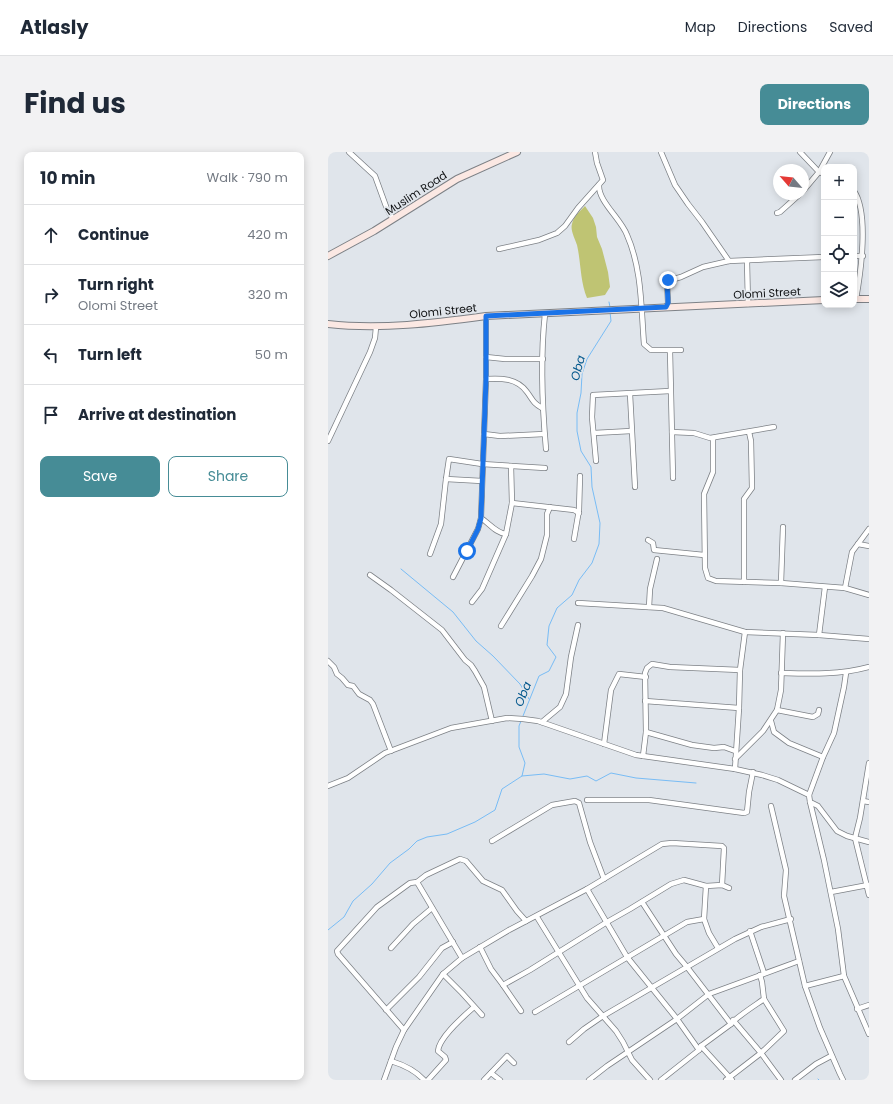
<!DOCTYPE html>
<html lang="en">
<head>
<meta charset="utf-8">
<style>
	:root { --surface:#fff; --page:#f2f2f3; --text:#1f2937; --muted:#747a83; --line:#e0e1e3; --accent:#468c96 }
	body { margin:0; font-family:Poppins,sans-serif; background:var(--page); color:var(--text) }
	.controls { position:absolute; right:12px; top:12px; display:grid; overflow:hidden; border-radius:8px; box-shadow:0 2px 10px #0003 }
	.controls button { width:36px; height:36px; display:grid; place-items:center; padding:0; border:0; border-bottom:1px solid var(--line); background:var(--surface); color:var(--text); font:20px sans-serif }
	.compass { position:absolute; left:445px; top:12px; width:36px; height:36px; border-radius:50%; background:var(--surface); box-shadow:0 2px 10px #0003; rotate:298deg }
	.stop { position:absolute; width:12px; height:12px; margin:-9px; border:3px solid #1a73e8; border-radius:50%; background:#fff }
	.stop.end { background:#1a73e8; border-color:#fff; box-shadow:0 1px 4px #0008 }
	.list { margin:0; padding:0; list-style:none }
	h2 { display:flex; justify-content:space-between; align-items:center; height:52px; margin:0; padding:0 16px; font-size:17px }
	h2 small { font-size:13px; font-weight:400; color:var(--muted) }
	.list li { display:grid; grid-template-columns:26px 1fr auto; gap:12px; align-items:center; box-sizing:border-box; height:60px; padding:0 16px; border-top:1px solid var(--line) }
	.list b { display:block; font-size:15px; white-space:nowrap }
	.list p { margin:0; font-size:13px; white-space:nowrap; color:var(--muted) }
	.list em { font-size:13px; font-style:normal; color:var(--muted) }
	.actions { display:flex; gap:8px; padding:12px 16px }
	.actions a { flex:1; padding:9px 0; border:1px solid var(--accent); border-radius:8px; text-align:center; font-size:14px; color:var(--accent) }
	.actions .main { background:var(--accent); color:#fff }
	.icon { flex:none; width:22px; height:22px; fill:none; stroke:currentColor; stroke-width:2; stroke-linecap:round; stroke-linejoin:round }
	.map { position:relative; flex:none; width:541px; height:928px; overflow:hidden; border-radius:8px }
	header { display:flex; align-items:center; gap:24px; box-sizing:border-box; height:56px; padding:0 20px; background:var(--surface); border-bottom:1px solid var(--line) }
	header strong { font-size:19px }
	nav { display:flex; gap:22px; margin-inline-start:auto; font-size:14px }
	.intro { display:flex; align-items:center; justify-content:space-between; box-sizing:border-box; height:96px; padding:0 24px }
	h1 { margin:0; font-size:28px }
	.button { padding:10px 18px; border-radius:8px; background:var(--accent); color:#fff; font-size:14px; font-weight:700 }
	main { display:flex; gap:24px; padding:0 24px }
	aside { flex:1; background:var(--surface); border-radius:8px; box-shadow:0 2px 10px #0003 }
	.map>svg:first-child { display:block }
</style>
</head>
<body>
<header>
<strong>Atlasly</strong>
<nav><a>Map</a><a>Directions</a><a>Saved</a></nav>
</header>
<div class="intro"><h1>Find us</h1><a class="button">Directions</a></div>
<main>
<aside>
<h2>10 min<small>Walk · 790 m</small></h2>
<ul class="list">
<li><svg class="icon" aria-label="ahead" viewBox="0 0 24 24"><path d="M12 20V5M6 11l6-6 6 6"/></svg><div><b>Continue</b></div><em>420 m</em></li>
<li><svg class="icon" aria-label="right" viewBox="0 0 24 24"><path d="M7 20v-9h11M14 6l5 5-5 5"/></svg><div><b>Turn right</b><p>Olomi Street</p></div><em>320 m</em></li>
<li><svg class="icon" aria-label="left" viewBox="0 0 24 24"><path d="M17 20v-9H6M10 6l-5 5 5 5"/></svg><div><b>Turn left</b></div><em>50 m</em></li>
<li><svg class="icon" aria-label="arrive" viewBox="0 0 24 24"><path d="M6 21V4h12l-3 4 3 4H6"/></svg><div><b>Arrive at destination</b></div></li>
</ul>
<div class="actions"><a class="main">Save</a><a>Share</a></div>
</aside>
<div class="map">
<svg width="541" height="928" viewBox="0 0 541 928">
	<rect width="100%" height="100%" fill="#e0e5eb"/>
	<path fill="#bfc473" d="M257 54 265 66 268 75 269 85 274 97 280 120 282 135 277 143 259 146C252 129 253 110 249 93 247 87 242 78 244 72 245 65 252 59 257 54Z"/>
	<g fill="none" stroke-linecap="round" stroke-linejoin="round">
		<g stroke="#78bcf5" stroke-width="1">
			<polyline points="281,150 282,155"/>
			<polyline points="73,417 125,460 148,489 165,504 192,532 201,547"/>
			<polyline points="195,564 211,524 221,519 228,505 219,493 221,474 229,456 244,443 251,428 264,411 271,392 272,371 264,335 263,315 253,299 249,279 249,261 253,241 254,222 259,207 283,169 282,160"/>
			<polyline points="194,624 216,622 242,627 259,624 268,629 283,621 308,626 368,631"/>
			<polyline points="0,778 16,765 25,749 44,732 62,711 81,697 89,689 99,685 119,682 147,670 167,658 174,637 194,624 197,611 191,595 191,574 193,569"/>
			<polyline points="490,927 491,928"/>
		</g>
		<g stroke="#7d8186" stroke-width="6">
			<g id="street">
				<polyline points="21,0 47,24 59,57 65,67"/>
				<polyline points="333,0 347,33 360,52 374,70 401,109"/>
				<polyline points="472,0 491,20 496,22"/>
				<path d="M271 33C270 49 293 67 299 83 314 117 313 155 316 192L323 198H353"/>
				<polyline points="475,39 491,20 502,0"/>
				<path d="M526 39C541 61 533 119 528 147"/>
				<polyline points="449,61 452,60 472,42"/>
				<polyline points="171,97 211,88 229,81 237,74 250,56 275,28 269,11 267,0"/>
				<polyline points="526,104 535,104"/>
				<polyline points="419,109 420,152"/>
				<polyline points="338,155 340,151 339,129 353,125 375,115 401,109 496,105"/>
				<path d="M217 162C212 207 214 252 218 297"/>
				<polyline points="342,199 345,326"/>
				<polyline points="158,205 177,207 215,207"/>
				<path d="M158 227C173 226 189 226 199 240 205 248 204 250 214 256"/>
				<polyline points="302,242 307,335"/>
				<polyline points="344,280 366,281 382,286 446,275"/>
				<polyline points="266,281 303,279"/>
				<polyline points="156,282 172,284 216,282"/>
				<polyline points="385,286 385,320 376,342 377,416 380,426 388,429 453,431 517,436 541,443"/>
				<polyline points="0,289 42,200 47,186 48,175"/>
				<polyline points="268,309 264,265 265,243 342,239"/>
				<polyline points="118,327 154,329"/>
				<polyline points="184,351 246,358 251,361"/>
				<path d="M153 366C162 372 168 381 178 382"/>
				<polyline points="246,387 251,358 252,324"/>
				<polyline points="320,388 325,391 326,398 376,403"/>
				<polyline points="530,392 541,394"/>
				<polyline points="102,402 113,372 118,327 121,307 154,312 217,316"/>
				<polyline points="42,423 63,438 114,478 137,508 143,513 147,519 156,535 164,569"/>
				<polyline points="125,425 150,377 153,366 158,227 158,164"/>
				<polyline points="416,430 416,347 424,336 423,289 421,280"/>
				<polyline points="453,431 455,375"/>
				<polyline points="517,436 524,400 541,377"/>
				<polyline points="144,450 154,437 178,382 184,351 183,314"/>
				<polyline points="250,451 335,456 417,480 491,483 541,487"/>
				<polyline points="321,455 322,437 329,407"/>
				<polyline points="173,474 204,424 213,407 219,383 219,362 222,355"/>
				<polyline points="491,483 497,435"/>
				<polyline points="0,509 6,515 9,522 14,526 20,533 25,534 31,542 42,548 45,552 63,599"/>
				<path d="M453 521C483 522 512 523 541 515"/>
				<polyline points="317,549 411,556"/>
				<polyline points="449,558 485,565 490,562 491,558"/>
				<polyline points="443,569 446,580 461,591 495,605"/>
				<polyline points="214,570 232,555 238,542 243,505 250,473"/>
				<polyline points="318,580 364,593 386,596 396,595 407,599"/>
				<polyline points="276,592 283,538 291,522 318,525"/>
				<polyline points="315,604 318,580 317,521 319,516 324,512 342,515 412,518"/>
				<polyline points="407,607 435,579 449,558 453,538 455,481"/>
				<polyline points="541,611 532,666 527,686 541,743"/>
				<polyline points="407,617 411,556 412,518 417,480"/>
				<polyline points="0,634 20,626 57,601 123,576 179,566 195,567 210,569 308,603 407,617 434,623 450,628 481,643 482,650 490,654 509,679 519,684 541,690"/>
				<polyline points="481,643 495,605 506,581 516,535 518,521"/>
				<polyline points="259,648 321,648 416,661 419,660 421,640 425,620"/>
				<polyline points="535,649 541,650"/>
				<polyline points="482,650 496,708 510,777 516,824 541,882"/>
				<polyline points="443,654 458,718 456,744 477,834 492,876 512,922 515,928"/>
				<polyline points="164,689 224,653 247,649 251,651 262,690 276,727"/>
				<polyline points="89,730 134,806"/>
				<polyline points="378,734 376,767 381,781 390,796"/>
				<polyline points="259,737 299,805 349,867 371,898"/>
				<polyline points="503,740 540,733"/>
				<polyline points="314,750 348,802 359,815 403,872"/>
				<polyline points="209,765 259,846 288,879 295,890 304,908 322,928"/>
				<polyline points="422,779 436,821"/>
				<polyline points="152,795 163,817 175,833 193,859"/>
				<polyline points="63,796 85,772 104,756"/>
				<polyline points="115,822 134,841 154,863"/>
				<polyline points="175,833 202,818 279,770 302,757 343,732 356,728 378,734 394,733 401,736"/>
				<polyline points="477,834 516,824"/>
				<polyline points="529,857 541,853"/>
				<polyline points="58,858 91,825 114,796 125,790"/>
				<polyline points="207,860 359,770 376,767"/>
				<polyline points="405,868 433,901 453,928"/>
				<polyline points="76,878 10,802 9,799 49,755 82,731 89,730 98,723 132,707 138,709 155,729 174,738 189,759 198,769"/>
				<polyline points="241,890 256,877 275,864 407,787 433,775 463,767"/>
				<polyline points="373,894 404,928"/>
				<path d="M63 909C76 913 87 918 96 928"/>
				<polyline points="163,921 172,928"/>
				<polyline points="56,928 68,895 76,878 115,822 134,806 181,778 259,737 334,692 344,691 394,694 396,696 394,733"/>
				<path d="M100 928 118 908 117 905 110 899C111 885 136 864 146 855"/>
				<polyline points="156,928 179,904 186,911"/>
				<polyline points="261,928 279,914 349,867 381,842 471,809"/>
				<path d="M333 928 371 898 373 894 403 872C407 866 429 852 436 847"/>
				<polyline points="398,928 433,901 456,879 436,847 434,830 432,823"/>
				<polyline points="467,928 488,912 503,904"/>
			</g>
		</g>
		<g stroke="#7d8186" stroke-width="8">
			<g id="secondary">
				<polyline points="0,104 46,79 129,27 189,0"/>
				<polyline points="526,147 541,147"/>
				<path d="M0 172C53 178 106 171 158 164L496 148"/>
			</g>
		</g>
		<use href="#street" stroke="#fff" stroke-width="4.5"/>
		<use href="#secondary" stroke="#fbe8e3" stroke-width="6"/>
	</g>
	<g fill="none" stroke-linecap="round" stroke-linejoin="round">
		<polyline stroke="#1a73e8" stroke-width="5" points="139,399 150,377 153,366 158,227 158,164 338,155 340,151 339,129 340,128"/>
	</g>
	<g text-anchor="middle" stroke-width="3.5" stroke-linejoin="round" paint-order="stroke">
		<g font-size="11" fill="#0e1012" stroke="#e0e5eb">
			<text transform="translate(88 41) rotate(-33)" y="4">Muslim Road</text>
			<text transform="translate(439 141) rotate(-3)" y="4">Olomi Street</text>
			<text transform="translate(115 159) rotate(-6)" y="4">Olomi Street</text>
		</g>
		<g font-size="12" font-style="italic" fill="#075a8e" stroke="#e0e5eb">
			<text transform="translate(250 216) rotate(-75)" y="4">Oba</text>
			<text transform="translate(195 542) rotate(-68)" y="4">Oba</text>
		</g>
	</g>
</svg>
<div class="controls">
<button>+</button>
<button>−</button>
<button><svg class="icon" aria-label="locate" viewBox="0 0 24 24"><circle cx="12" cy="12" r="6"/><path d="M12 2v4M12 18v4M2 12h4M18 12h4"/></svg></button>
<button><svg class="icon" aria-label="layers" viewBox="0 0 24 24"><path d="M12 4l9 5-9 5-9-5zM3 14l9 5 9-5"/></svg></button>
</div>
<svg class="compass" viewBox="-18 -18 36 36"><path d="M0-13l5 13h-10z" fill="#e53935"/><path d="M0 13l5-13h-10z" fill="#747a83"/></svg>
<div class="stop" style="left:139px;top:399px"></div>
<div class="stop end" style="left:340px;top:128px"></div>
</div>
</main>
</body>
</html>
